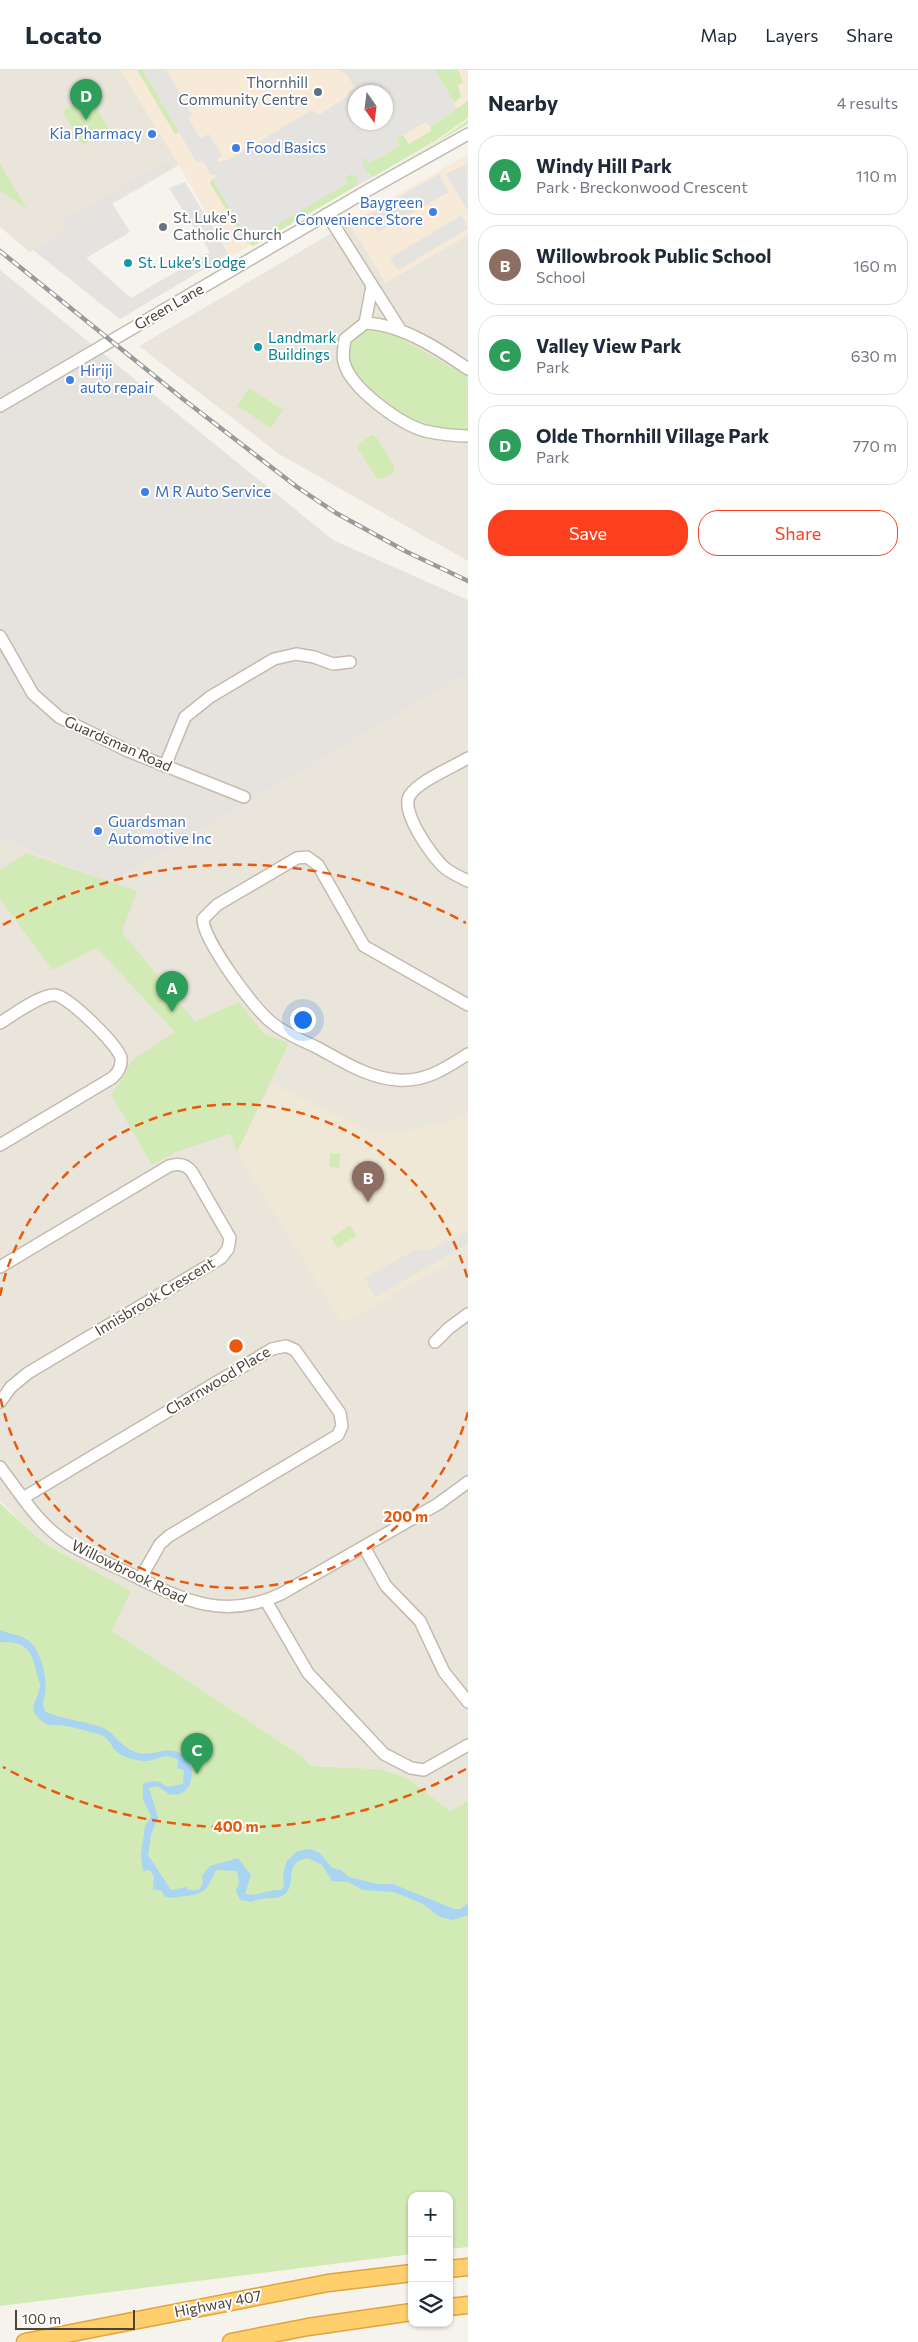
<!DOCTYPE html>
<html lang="en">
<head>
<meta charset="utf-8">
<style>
	:root { --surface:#fff; --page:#f2f2f3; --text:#1f2937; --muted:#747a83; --line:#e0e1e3; --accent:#fc3f1d }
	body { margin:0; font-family:Commissioner,sans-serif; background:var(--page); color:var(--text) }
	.controls { position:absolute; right:15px; bottom:15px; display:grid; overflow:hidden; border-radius:10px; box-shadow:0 1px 4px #0004 }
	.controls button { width:45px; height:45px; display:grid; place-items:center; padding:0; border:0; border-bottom:1px solid var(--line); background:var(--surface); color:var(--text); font:25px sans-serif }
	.compass { position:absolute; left:348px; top:15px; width:45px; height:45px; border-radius:50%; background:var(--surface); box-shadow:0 1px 4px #0004; rotate:166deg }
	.scale { position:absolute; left:15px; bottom:12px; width:120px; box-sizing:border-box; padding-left:5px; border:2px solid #4b4439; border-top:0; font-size:14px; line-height:18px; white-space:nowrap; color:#4b4439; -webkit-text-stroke:4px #fff; paint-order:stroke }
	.you { position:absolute; left:302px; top:949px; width:18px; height:18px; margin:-12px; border:4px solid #fff; border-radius:50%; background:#1a73e8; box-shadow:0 0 0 8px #1a73e833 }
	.badge { display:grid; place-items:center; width:32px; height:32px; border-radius:50%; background:var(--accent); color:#fff; font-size:16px; font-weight:700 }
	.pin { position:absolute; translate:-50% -41px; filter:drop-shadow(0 1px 2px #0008) }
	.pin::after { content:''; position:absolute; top:26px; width:18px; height:15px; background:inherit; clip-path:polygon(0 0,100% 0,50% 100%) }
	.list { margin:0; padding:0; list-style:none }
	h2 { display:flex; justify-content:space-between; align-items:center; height:65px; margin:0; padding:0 20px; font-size:21px }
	h2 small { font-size:16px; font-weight:400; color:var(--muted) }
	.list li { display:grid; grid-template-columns:32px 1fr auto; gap:15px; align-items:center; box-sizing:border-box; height:80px; margin:0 10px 10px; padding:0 10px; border:1px solid var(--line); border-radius:20px }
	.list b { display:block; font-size:19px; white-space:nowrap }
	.list p { margin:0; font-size:16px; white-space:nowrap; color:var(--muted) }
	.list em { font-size:16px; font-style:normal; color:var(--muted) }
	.actions { display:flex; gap:10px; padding:15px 20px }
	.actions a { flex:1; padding:11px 0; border:1px solid var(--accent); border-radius:20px; text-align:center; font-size:18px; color:var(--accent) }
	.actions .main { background:var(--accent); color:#fff }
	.icon { flex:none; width:28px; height:28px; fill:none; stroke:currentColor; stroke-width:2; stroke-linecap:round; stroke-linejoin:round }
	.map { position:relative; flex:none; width:468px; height:2272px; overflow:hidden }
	header { display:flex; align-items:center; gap:30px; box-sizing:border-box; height:70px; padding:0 25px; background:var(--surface); border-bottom:1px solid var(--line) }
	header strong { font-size:24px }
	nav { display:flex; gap:28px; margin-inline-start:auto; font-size:18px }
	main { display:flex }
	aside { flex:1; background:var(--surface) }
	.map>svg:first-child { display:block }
</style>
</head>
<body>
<header>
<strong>Locato</strong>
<nav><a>Map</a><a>Layers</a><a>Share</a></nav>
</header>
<main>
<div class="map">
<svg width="468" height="2272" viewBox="0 0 468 2272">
	<rect width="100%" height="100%" fill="#f6f3ec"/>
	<g fill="#eae5da">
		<polygon points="0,0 121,0 179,95 30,182 0,157"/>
		<polygon points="349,153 386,212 468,165 468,491 279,384 139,276"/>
		<polygon points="468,603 468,1731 450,1741 407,1708 381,1699 310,1696 303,1687 112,1561 130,1521 45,1474 0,1431 0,768 110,813"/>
	</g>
	<g fill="#f7ead8" fill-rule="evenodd">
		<path d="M121 0H468V45L231 187 179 95ZM356 22H386V52H356Z"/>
		<polygon points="468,84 468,165 385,212 349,153"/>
	</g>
	<polygon fill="#e6e2dd" points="0,200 333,470 468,530 468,603 110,813 0,768"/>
	<polygon fill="#efe8d6" points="271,1013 342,1049 375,1063 411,1060 451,1051 468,1044 468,1182 343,1254 237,1082"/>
	<g fill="#d2eab5">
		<polygon points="137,0 143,0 179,62 175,64"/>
		<polygon points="435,0 458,0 463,12 458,15 461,27 454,33"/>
		<polygon points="89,26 109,59 83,75 62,41"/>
		<polygon points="468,31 468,48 435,71 373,107 366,102 362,94 363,89 366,87 370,93 399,76 397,69 403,65 409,74 431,61 430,57"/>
		<polygon points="468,50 468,54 377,107 439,70"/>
		<polygon points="0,94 27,139 0,120"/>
		<polygon points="352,103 358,108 358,115 253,176 245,171 210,113 212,109 245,163 347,112 344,107"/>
		<path d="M371 258 385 259 468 307V360C452 361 430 359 415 352 407 349 402 343 395 339 375 328 340 303 351 275 354 266 363 260 371 258Z"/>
		<polygon points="249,318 283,340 271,358 237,336"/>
		<polygon points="372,365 377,368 394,396 393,403 382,409 376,407 358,379 359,373"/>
		<polygon points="26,783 137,821 122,862 195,952 239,932 264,964 289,973 237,1082 230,1064 176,1082 152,1095 111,1024 124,1007 131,991 175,962 97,878 52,900 0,829 0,800"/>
		<polygon points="330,1083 340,1084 339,1098 329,1097"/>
		<polygon points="350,1155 356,1165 338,1178 331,1168"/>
		<polygon points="0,1433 45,1474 131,1521 112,1561 303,1687 310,1696 381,1699 407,1708 450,1741 468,1731 468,2177 449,2179 449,2126 412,2126 412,2184 0,2236"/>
	</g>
	<g fill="#e5e3e0" fill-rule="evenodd">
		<path d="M143 0H166L192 44 188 48 200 68 209 64 222 86 217 89 218 92 228 90 312 40 319 45 348 26 347 23 355 18 347 5 340 0H435L457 38 430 57 426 52 398 68 397 72 399 76 370 93 366 88 363 89V95L368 104 373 107 358 115 356 106 349 104 344 107 348 113 256 167 251 159 244 163 212 109 218 105H211L203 91 197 93ZM356 22H386V52H356Z"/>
		<polygon points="167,92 170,98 66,157 62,151"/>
		<polygon points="468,93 467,105 468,141 446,104"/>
		<polygon points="439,104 449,122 378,162 368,145"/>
		<polygon points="185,112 229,184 120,249 33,180 112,133 130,162 86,188 131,228 210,182 169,118"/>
		<polygon points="462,145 468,159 398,200 390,188"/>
		<polygon points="0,208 13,218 21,230 53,256 61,267 26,287 19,275 7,282 0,271"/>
		<polygon points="468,1161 468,1168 466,1169 468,1174 375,1227 365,1208 415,1180 430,1180"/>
	</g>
	<path fill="#a9d4f2" d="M0 1560C9 1564 18 1564 26 1569 40 1576 48 1608 45 1623 44 1630 41 1635 46 1642 63 1649 83 1651 101 1657 115 1662 119 1677 138 1683 153 1687 167 1675 182 1684 195 1691 195 1716 182 1723 179 1725 174 1724 170 1725L158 1716 149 1718 158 1747 151 1765 148 1785 171 1820 186 1817 188 1820H199L203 1813 202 1806 210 1796 238 1788 251 1805 245 1824C256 1827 268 1819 281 1820L284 1816 283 1803 287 1791 298 1781 310 1779 320 1783 332 1798 341 1800 349 1807 377 1814H393L454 1839H460L468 1833V1845L453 1850 440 1847 423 1834 394 1822 363 1820 348 1812 332 1811 322 1795 308 1788C282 1792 298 1812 285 1824 277 1831 261 1826 252 1832L240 1830 236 1821 239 1813 237 1801 216 1800C207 1818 206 1825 184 1826 177 1827 171 1829 164 1826L162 1821 153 1819 154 1807 150 1800 143 1801 141 1785 145 1756 151 1746 143 1730V1714C153 1710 158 1710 167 1717L183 1714 184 1700 177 1698 178 1690C164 1681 158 1691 145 1691 136 1691 120 1687 114 1679 110 1673 106 1665 98 1664 85 1661 72 1656 58 1655 52 1655 48 1656 43 1652 24 1638 39 1631 40 1615 40 1612 37 1607 37 1604 32 1580 26 1571 0 1572Z"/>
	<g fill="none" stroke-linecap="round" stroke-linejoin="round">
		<g stroke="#c2bbae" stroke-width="14">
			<g id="minor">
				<polyline points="327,144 401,261"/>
				<path d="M372 216 365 253 345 269C344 276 342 285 344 292 350 318 400 354 425 361 439 364 454 366 468 366"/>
				<path d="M365 253C401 254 439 279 468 299"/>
				<polyline points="0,336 370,119 468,64"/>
				<polyline points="0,566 33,624 59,647 128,681 244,727"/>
				<path d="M468 688C453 697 419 711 410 725 399 740 432 787 445 798 451 803 460 807 468 811"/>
				<polyline points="165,696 185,647 210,627 274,589 296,584 314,587 333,594 350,592"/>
				<path d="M468 935 364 876 318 795 307 787 297 788 217 835 203 849C203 870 254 939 271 952 285 964 302 970 318 978 344 992 368 1008 398 1010 426 1012 446 998 468 984"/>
				<path d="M0 953C13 945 41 924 55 925 68 926 118 975 121 988 122 997 118 1003 112 1008L0 1075"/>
				<path d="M0 1197 169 1096C178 1093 186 1094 192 1102L230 1168 228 1179 221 1188 28 1303 11 1317 0 1332"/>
				<polyline points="435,1272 449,1258 468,1244"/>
				<path d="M0 1397C17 1419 32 1444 53 1462 72 1479 97 1488 120 1499 176 1526 219 1553 281 1524L438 1434 468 1412"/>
				<polyline points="23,1428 272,1279 286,1276 295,1280 340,1343 342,1356 338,1365 169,1466 160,1474 140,1509"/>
				<polyline points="364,1477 386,1516 420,1551 444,1602 468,1632"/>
				<polyline points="266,1531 308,1603 384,1684 411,1698 424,1700 468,1675"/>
			</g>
		</g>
		<g stroke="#e0a43c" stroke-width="19">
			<g id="highway">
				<polyline points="449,2199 468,2197"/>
				<polyline points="449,2237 468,2235"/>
				<polyline points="25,2272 328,2213 412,2203"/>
				<polyline points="231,2272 308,2257 412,2242"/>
			</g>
		</g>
		<use href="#minor" stroke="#fff" stroke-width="11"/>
		<use href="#highway" stroke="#ffcf6e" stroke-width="16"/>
		<g stroke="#9a9a9a" stroke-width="4.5">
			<polyline id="rail" points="0,181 183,329 297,417 336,443 407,482 468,511"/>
		</g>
		<use href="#rail" stroke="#fff" stroke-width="2.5" stroke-dasharray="8" stroke-linecap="butt"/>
	</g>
	<g fill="none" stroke="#e8590c" stroke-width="2.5" stroke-dasharray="9 6">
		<path d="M468 1342A241 241 0 0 1 0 1326M0 1226A241 241 0 0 1 468 1210"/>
		<path d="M466 1699A481 481 0 0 1 3 1697M3 855A481 481 0 0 1 466 853"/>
	</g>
	<circle fill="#5c6f8a" stroke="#fff" stroke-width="2" cx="318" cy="22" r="5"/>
	<g fill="#3f7fe0" stroke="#fff" stroke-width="2">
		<circle cx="152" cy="64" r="5"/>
		<circle cx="236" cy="78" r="5"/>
		<circle cx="433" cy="142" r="5"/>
		<circle cx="70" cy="310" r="5"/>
		<circle cx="145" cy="422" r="5"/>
		<circle cx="98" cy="761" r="5"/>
	</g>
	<circle fill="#6b7280" stroke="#fff" stroke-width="2" cx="163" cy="157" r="5"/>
	<g fill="#0f9aa8" stroke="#fff" stroke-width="2">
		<circle cx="128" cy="193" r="5"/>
		<circle cx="258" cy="277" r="5"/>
	</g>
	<g text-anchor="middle" stroke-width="4" stroke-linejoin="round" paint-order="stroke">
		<g font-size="15" fill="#4e5e75" stroke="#fff" text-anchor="end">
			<text x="308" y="18">Thornhill<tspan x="308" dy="17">Community Centre</tspan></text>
		</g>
		<g font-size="15" fill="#366cbe" stroke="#fff" text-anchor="start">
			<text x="142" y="69" text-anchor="end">Kia Pharmacy</text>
			<text x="246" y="83">Food Basics</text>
			<text x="423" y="138" text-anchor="end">Baygreen<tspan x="423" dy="17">Convenience Store</tspan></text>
			<text x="80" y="306">Hiriji<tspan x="80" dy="17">auto repair</tspan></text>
			<text x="155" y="427">M R Auto Service</text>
			<text x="108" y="757">Guardsman<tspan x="108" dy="17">Automotive Inc</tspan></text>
		</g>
		<g font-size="15" fill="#5b616d" stroke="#fff" text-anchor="start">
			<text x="173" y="153">St. Luke's<tspan x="173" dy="17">Catholic Church</tspan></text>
		</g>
		<g font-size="15" fill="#0d838f" stroke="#fff" text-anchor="start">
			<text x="138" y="198">St. Luke’s Lodge</text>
			<text x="268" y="273">Landmark<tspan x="268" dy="17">Buildings</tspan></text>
		</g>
		<g font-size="15" fill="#4b4439" stroke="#fff">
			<text transform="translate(169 237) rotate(-30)" y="5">Green Lane</text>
			<text transform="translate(118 674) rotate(24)" y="5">Guardsman Road</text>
			<text transform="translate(155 1227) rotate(-31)" y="5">Innisbrook Crescent</text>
			<text transform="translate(218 1311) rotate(-31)" y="5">Charnwood Place</text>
			<text transform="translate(129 1502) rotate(26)" y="5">Willowbrook Road</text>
			<text transform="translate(218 2234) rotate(-11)" y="5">Highway 407</text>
		</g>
	</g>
	<circle cx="236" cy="1276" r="8" fill="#e8590c" stroke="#fff" stroke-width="2.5"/>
	<g font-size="15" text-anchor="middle" font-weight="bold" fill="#e8590c" stroke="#fff" stroke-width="4" stroke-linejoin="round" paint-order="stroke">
		<text x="406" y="1452">200 m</text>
		<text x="236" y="1762">400 m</text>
	</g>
</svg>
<div class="controls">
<button>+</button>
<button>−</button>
<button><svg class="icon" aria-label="layers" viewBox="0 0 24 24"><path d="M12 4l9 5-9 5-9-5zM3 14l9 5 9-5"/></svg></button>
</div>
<svg class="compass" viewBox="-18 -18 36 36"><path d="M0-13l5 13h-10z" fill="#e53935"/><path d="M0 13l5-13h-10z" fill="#747a83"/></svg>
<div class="scale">100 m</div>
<div class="you"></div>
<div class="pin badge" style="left:172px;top:942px;background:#2e9e5b">A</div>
<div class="pin badge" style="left:368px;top:1132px;background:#8d6e63">B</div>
<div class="pin badge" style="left:197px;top:1704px;background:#2e9e5b">C</div>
<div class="pin badge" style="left:86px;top:50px;background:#2e9e5b">D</div>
</div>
<aside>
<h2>Nearby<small>4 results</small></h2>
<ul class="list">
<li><span class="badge" style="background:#2e9e5b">A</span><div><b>Windy Hill Park</b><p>Park · Breckonwood Crescent</p></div><em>110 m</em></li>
<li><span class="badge" style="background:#8d6e63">B</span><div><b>Willowbrook Public School</b><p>School</p></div><em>160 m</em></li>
<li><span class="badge" style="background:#2e9e5b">C</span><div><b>Valley View Park</b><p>Park</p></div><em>630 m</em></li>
<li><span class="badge" style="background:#2e9e5b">D</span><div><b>Olde Thornhill Village Park</b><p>Park</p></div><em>770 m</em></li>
</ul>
<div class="actions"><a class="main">Save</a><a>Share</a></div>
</aside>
</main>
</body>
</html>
